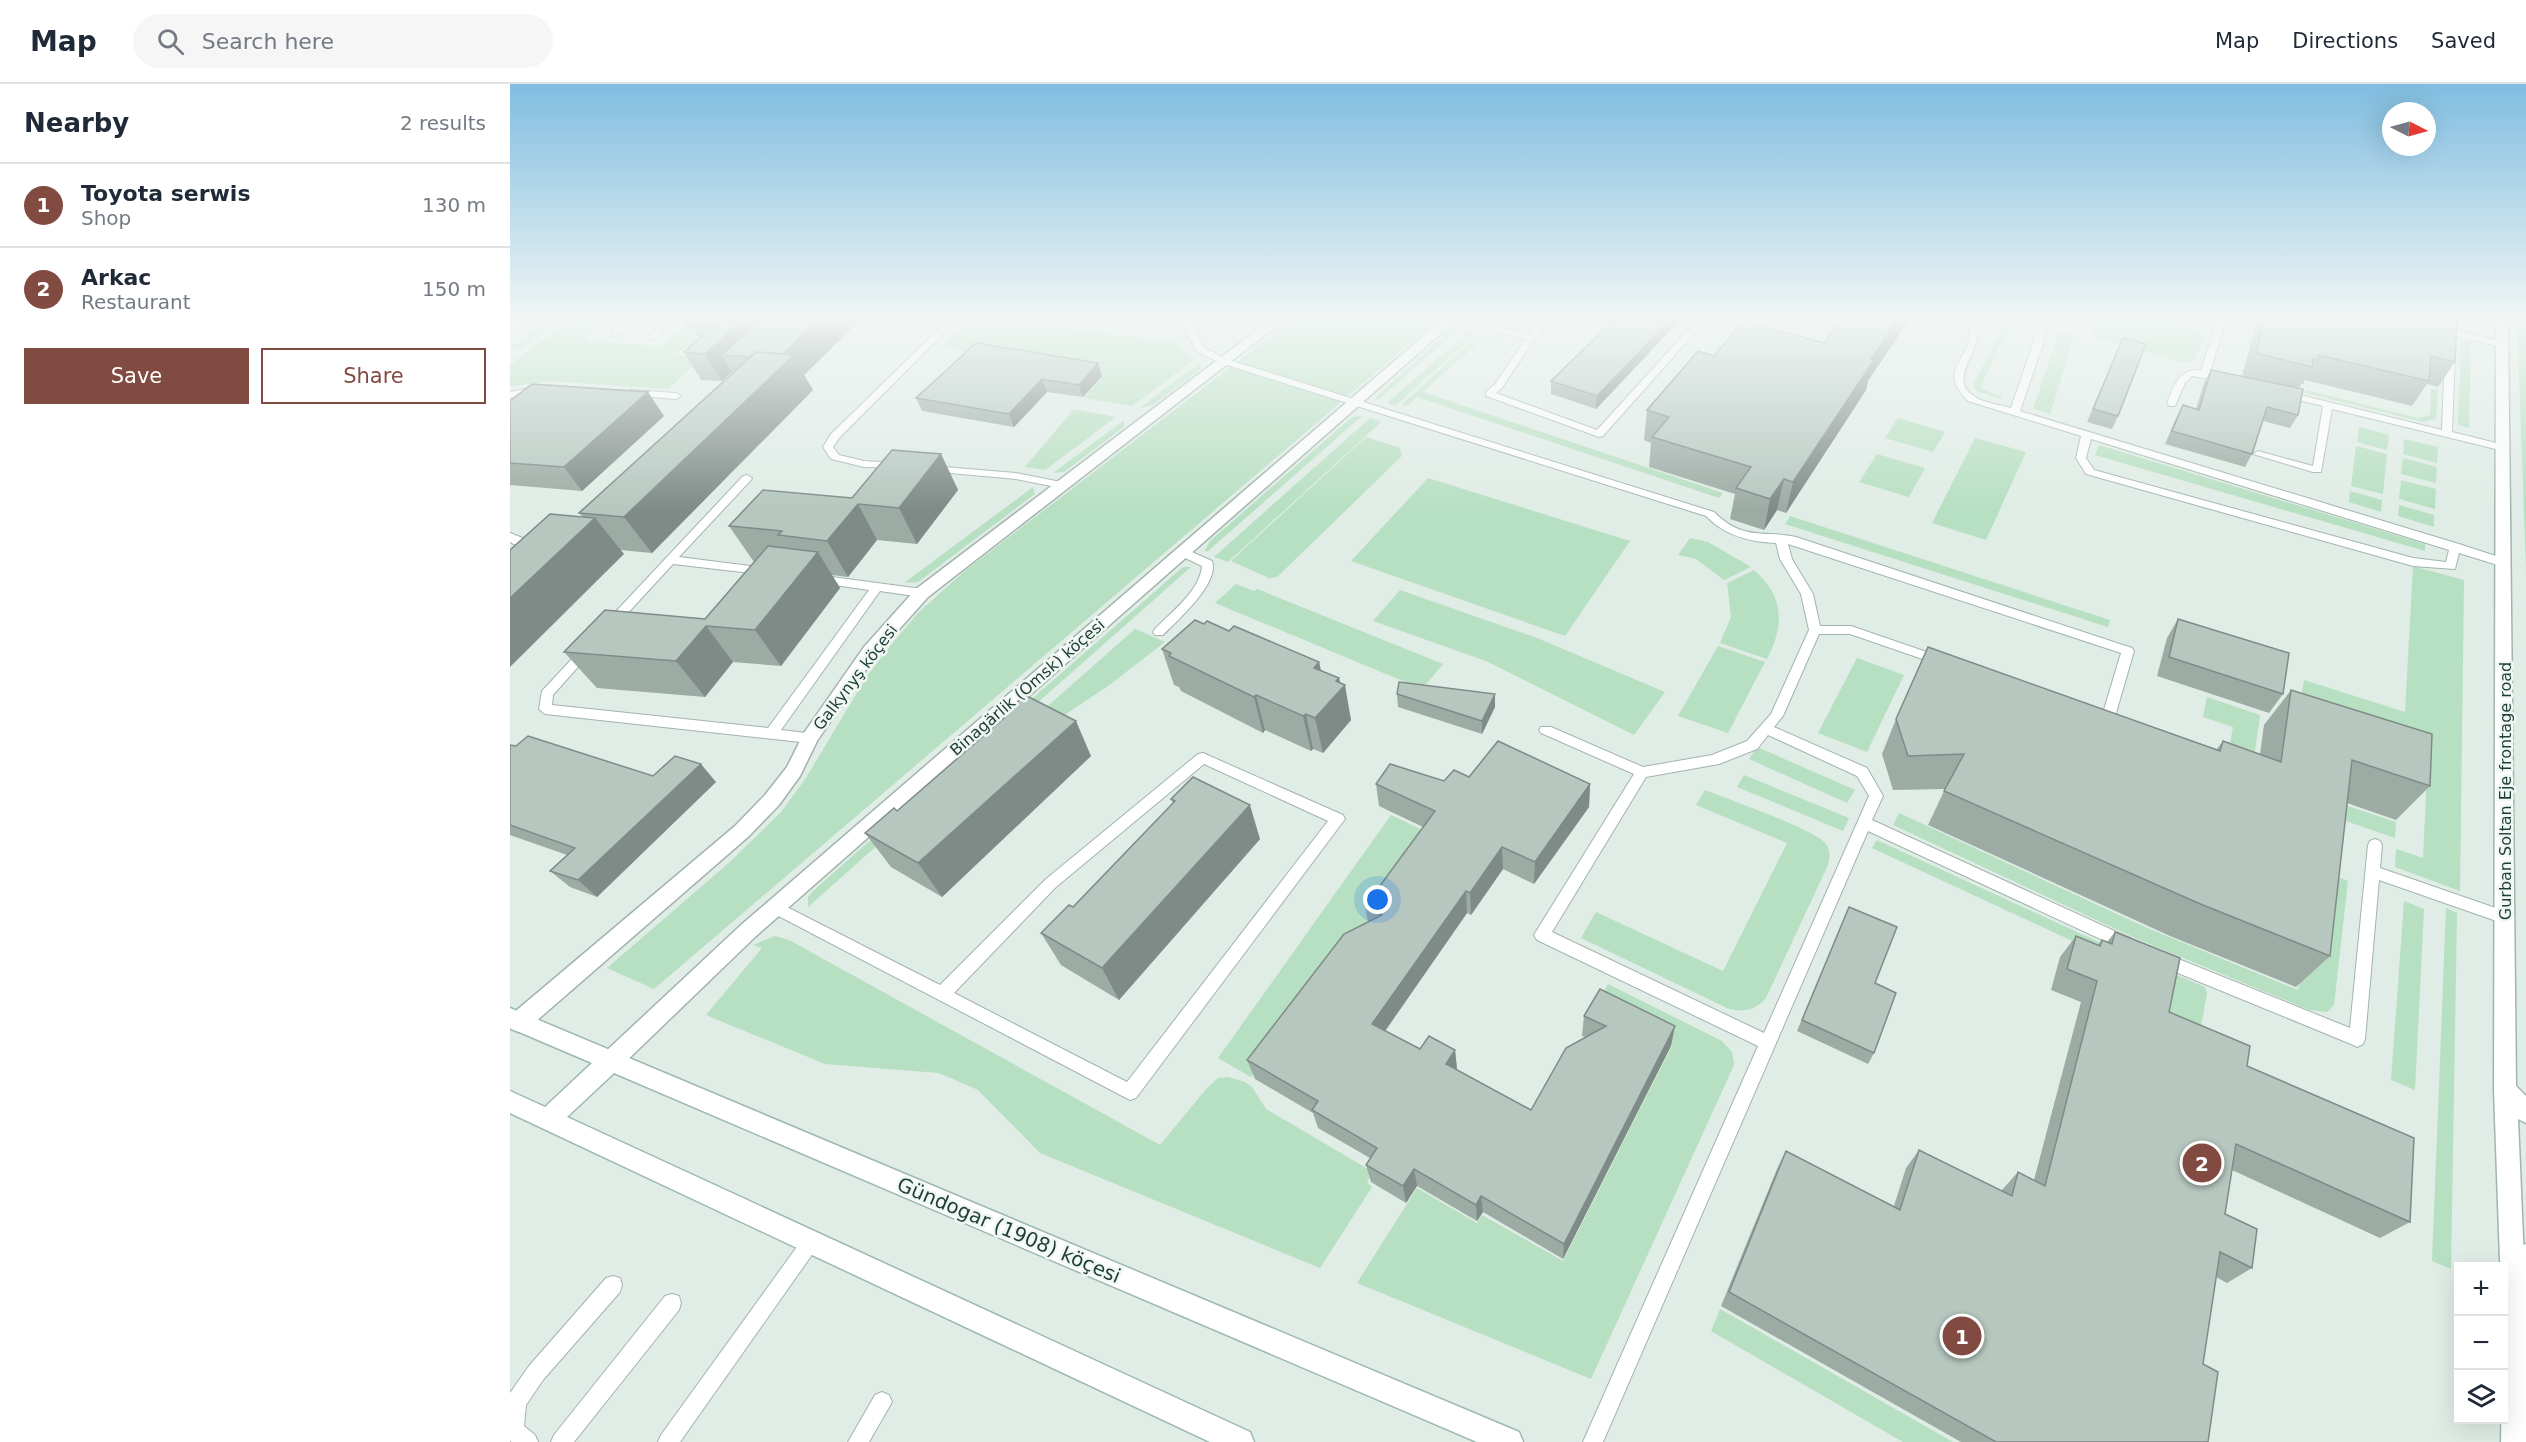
<!DOCTYPE html>
<html lang="en">
<head>
<meta charset="utf-8">
<style>
	:root { --surface:#fff; --page:#f6f6f7; --text:#1f2937; --muted:#747a83; --line:#e0e1e3; --accent:#824b41 }
	body { margin:0; font-family:"DejaVu Sans",sans-serif; background:var(--page); color:var(--text) }
	.controls { position:absolute; right:18px; bottom:18px; display:grid; overflow:hidden; border-radius:0px; box-shadow:0 6px 24px #0002 }
	.controls button { width:54px; height:54px; display:grid; place-items:center; padding:0; border:0; border-bottom:2px solid var(--line); background:var(--surface); color:var(--text); font:30px sans-serif }
	.compass { position:absolute; left:1872px; top:18px; width:54px; height:54px; border-radius:50%; background:var(--surface); box-shadow:0 6px 24px #0002; rotate:96deg }
	.you { position:absolute; left:868px; top:816px; width:21px; height:21px; margin:-15px; border:4px solid #fff; border-radius:50%; background:#1a73e8; box-shadow:0 0 0 9px #1a73e833 }
	.badge { display:grid; place-items:center; width:39px; height:39px; border-radius:50%; background:var(--accent); color:#fff; font-size:20px; font-weight:700 }
	.pin { position:absolute; translate:-50% -50%; border:3px solid #fff; box-shadow:0 2px 6px #0006 }
	.list { margin:0; padding:0; list-style:none }
	h2 { display:flex; justify-content:space-between; align-items:center; height:78px; margin:0; padding:0 24px; font-size:26px }
	h2 small { font-size:20px; font-weight:400; color:var(--muted) }
	.list li { display:grid; grid-template-columns:39px 1fr auto; gap:18px; align-items:center; box-sizing:border-box; height:84px; padding:0 24px; border-top:2px solid var(--line) }
	.list b { display:block; font-size:22px; white-space:nowrap }
	.list p { margin:0; font-size:20px; white-space:nowrap; color:var(--muted) }
	.list em { font-size:20px; font-style:normal; color:var(--muted) }
	.actions { display:flex; gap:12px; padding:18px 24px }
	.actions a { flex:1; padding:14px 0; border:2px solid var(--accent); border-radius:0px; text-align:center; font-size:21px; color:var(--accent) }
	.actions .main { background:var(--accent); color:#fff }
	.icon { flex:none; width:33px; height:33px; fill:none; stroke:currentColor; stroke-width:2; stroke-linecap:round; stroke-linejoin:round }
	.map { position:relative; flex:none; width:2016px; height:1358px; overflow:hidden }
	header { display:flex; align-items:center; gap:36px; box-sizing:border-box; height:84px; padding:0 30px; background:var(--surface); border-bottom:2px solid var(--line) }
	header strong { font-size:28px }
	nav { display:flex; gap:33px; margin-inline-start:auto; font-size:21px }
	.search { width:420px; height:54px; background:var(--page); display:flex; align-items:center; gap:15px; box-sizing:border-box; padding:0 21px; border-radius:33px; color:var(--muted); font-size:22px }
	main { display:flex }
	aside { flex:1; background:var(--surface) }
	.map>svg:first-child { display:block }
</style>
</head>
<body>
<header>
<strong>Map</strong>
<div class="search"><svg class="icon" aria-label="search" viewBox="0 0 24 24"><circle cx="10" cy="10" r="6"/><path d="M15 15l6 6"/></svg>Search here</div>
<nav><a>Map</a><a>Directions</a><a>Saved</a></nav>
</header>
<main>
<aside>
<h2>Nearby<small>2 results</small></h2>
<ul class="list">
<li><span class="badge">1</span><div><b>Toyota serwis</b><p>Shop</p></div><em>130 m</em></li>
<li><span class="badge">2</span><div><b>Arkac</b><p>Restaurant</p></div><em>150 m</em></li>
</ul>
<div class="actions"><a class="main">Save</a><a>Share</a></div>
</aside>
<div class="map">
<svg width="2016" height="1358" viewBox="0 0 2016 1358">
	<rect width="100%" height="100%" fill="#e0ece6"/>
	<g fill="#b7dfc1">
		<polygon points="37,236 49,236 12,265 1,264"/>
		<polygon points="58,236 100,236 75,257 152,262 171,245 193,247 205,236 182,263 176,263 167,271 193,273 158,305 37,297 0,303 0,281"/>
		<polygon points="782,236 927,236 144,905 97,884 221,777 271,728 296,694 357,592 381,561 408,529 456,486"/>
		<polygon points="1495,236 1502,236 1470,304 1492,313 1491,315 1467,307 1463,302"/>
		<polygon points="1588,236 1655,236 1695,248 1685,277 1672,278 1581,252"/>
		<polygon points="2007,236 2016,236 2016,489 2015,456"/>
		<polygon points="504,238 669,258 683,277 622,322 574,314 593,291 453,268 433,261 457,239 498,244"/>
		<polygon points="951,243 868,316 864,315 942,244"/>
		<polygon points="960,246 968,248 885,322 877,319"/>
		<polygon points="1549,248 1565,251 1540,330 1523,325"/>
		<polygon points="968,251 991,258 988,260 973,255 913,308 1213,409 1209,414 907,313 897,322 891,321"/>
		<polygon points="1951,256 1961,258 1959,344 1948,341"/>
		<polygon points="690,279 691,285 643,321 629,324"/>
		<polygon points="1921,305 1928,306 1926,335 1913,338 1795,309 1796,306 1909,334 1920,331"/>
		<polygon points="564,325 606,333 535,386 515,383"/>
		<polygon points="852,332 697,468 695,466 700,457 842,333"/>
		<polygon points="860,334 871,338 718,478 704,473"/>
		<polygon points="1388,334 1435,348 1423,368 1375,354"/>
		<polygon points="614,336 614,343 554,388 543,389"/>
		<polygon points="1849,343 1879,351 1877,366 1847,358"/>
		<polygon points="856,353 890,364 892,372 767,493 759,494 721,477"/>
		<polygon points="1465,354 1516,368 1476,456 1422,439"/>
		<polygon points="1894,355 1928,363 1927,379 1893,370"/>
		<polygon points="1589,361 1915,460 1915,467 1585,371"/>
		<polygon points="1846,362 1877,370 1873,410 1841,402"/>
		<polygon points="1367,370 1415,384 1399,413 1349,398"/>
		<polygon points="1893,374 1927,383 1926,399 1891,390"/>
		<polygon points="918,394 1120,457 1055,552 841,477"/>
		<polygon points="1891,396 1926,405 1925,425 1889,415"/>
		<polygon points="523,403 525,410 408,498 394,499"/>
		<polygon points="1840,407 1872,416 1871,428 1839,418"/>
		<polygon points="1889,421 1924,431 1924,443 1888,432"/>
		<polygon points="1280,432 1600,536 1598,543 1275,440"/>
		<polygon points="1180,454 1198,458 1241,483 1214,496 1186,475 1168,471"/>
		<polygon points="1903,482 1954,496 1950,807 1885,783 1886,765 1913,774 1918,669 1789,627 1794,596 1895,628"/>
		<polygon points="673,483 681,483 413,720 406,716"/>
		<path d="M1244 486C1274 512 1275 541 1257 575L1210 559 1221 533 1217 499Z"/>
		<polygon points="726,500 744,507 747,505 933,580 912,605 705,519"/>
		<polygon points="890,506 1027,554 1155,608 1124,651 976,577 863,537"/>
		<polygon points="625,545 655,558 598,602 544,638 498,657"/>
		<polygon points="1208,562 1255,578 1218,649 1168,632"/>
		<polygon points="1347,574 1394,591 1357,668 1308,649"/>
		<polygon points="1697,613 1750,631 1742,689 1717,676 1723,643 1693,633"/>
		<polygon points="1247,663 1345,706 1337,719 1239,675"/>
		<polygon points="1234,691 1339,734 1333,747 1227,703"/>
		<path d="M1195 706C1217 715 1304 745 1315 759 1321 766 1320 773 1318 781L1256 914C1245 927 1232 929 1217 924L1071 854 1086 828 1213 887 1277 759 1186 721Z"/>
		<polygon points="1805,711 1886,738 1885,754 1804,726"/>
		<polygon points="400,721 408,725 298,823 298,813 303,807"/>
		<polygon points="1389,729 1635,843 1788,906 1804,784 1838,797 1824,921 1817,928 1799,926 1625,854 1383,741"/>
		<polygon points="881,731 923,751 741,993 708,974"/>
		<polygon points="1367,756 1591,859 1695,903 1697,909 1687,965 1588,869 1362,764"/>
		<polygon points="1894,817 1914,825 1905,1006 1881,996"/>
		<polygon points="1936,824 1947,829 1941,1185 1922,1177"/>
		<polygon points="265,852 279,856 650,1061 697,1004 708,994 718,993 735,998 742,1003 756,1025 863,1088 857,1098 862,1103 810,1184 530,1069 468,1006 429,989 315,980 196,931 252,864 243,861"/>
		<polygon points="1098,900 1212,957 1222,968 1224,981 1081,1295 847,1199 907,1104 967,1139 972,1131 1053,1177 1162,962 1086,923"/>
		<polygon points="1210,1225 1443,1358 1393,1358 1201,1247"/>
	</g>
	<g fill="none" stroke-linecap="round" stroke-linejoin="round">
		<g stroke="#a2b4ad" stroke-width="2">
			<g id="service">
				<polygon points="116,236 126,236 108,252 102,252 102,248"/>
				<polygon points="155,236 165,236 146,255 140,255 140,251"/>
				<polygon points="438,236 447,236 329,354 323,363 329,371 354,377 388,379 392,380 392,384 354,383 321,375 313,363 321,350"/>
				<path d="M671 236H680L693 263 716 275 1204 428C1233 457 1252 446 1286 453L1622 564 1624 567 1604 636 1597 641 1585 636 1583 633 1585 630 1593 629 1611 569 1278 460 1282 475 1303 510 1310 542H1341L1434 574 1436 577 1430 581 1340 550H1309L1273 632 1264 643 1357 684 1373 712 1362 736 1622 855 1625 860 1622 865 1617 867 1612 865 1358 747 1093 1358H1073L1248 962 1027 856 1024 851 1027 846 1124 690 1031 649 1029 646 1031 643H1041L1133 683 1202 671 1237 657 1261 630 1299 546 1291 510 1270 475 1266 459C1240 458 1215 452 1196 432L710 279 686 267ZM1258 651 1347 692 1359 712 1254 949 1042 848 1136 693 1209 680 1247 665Z"/>
				<polygon points="955,236 969,236 1018,252 1034,236 1044,236 1023,257 992,304 986,309 1087,346 1187,236 1196,236 1093,352 1089,353 976,312 976,308 985,300 1015,256"/>
				<path d="M1453 236 1466 238C1477 264 1435 294 1464 312 1473 319 1490 321 1501 324L1527 248 1535 246 1537 248 1510 327 1949 460 1998 476 2000 479 1994 483 1949 469 1945 485 1903 482 1576 390 1566 374 1571 352 1458 317C1424 283 1465 276 1459 241ZM1581 355 1939 466 1936 478 1903 474 1584 386 1576 374Z"/>
				<path d="M1707 236H1716L1700 288 1720 295 1715 298 1682 292 1675 299 1665 322H1659L1657 320C1663 302 1669 284 1691 286Z"/>
				<polygon points="1930,243 1995,258 1997,260 1992,263 1927,248 1927,244"/>
				<polygon points="1940,265 1945,268 1942,348 1998,362 1998,366 1994,367 1822,325 1811,388 1803,388 1743,370 1748,367 1803,382 1813,322 1771,312 1771,308 1774,307 1932,346 1935,268"/>
				<polygon points="30,302 33,303 33,307 0,314 0,308"/>
				<polygon points="121,306 166,309 171,312 166,315 118,311 116,309"/>
				<polygon points="422,382 506,389 551,398 556,401 551,404 506,395 418,387 418,383"/>
				<polygon points="237,391 242,394 241,396 169,473 255,484 259,485 261,488 259,491 163,480 104,544 96,544 94,541 96,538 233,392"/>
				<polygon points="0,449 28,460 30,463 24,467 13,465 0,458"/>
				<path d="M673 464 702 477C710 499 668 536 653 551H645L643 548 645 545C661 528 690 507 692 482L669 471 667 468Z"/>
				<polygon points="307,491 412,505 418,509 412,513 370,507 271,646 305,650 307,654 305,658 300,659 35,630 29,625 32,607 73,563 77,562 83,566 43,611 42,621 258,644 359,506 303,498 301,495"/>
				<path d="M693 669 833 731 835 735 626 1014 620 1016 259 827 257 823 259 819 264 817 269 819 430 901 536 795 688 670ZM694 680 818 737 617 998 444 909 546 803Z"/>
				<polygon points="1865,755 1870,757 1872,761 1870,784 2000,829 2003,834 2000,839 1995,840 1869,796 1855,955 1853,960 1847,963 1841,960 1646,880 1643,875 1646,870 1651,868 1840,944 1858,761 1860,757"/>
				<polygon points="300,1150 306,1153 309,1159 306,1165 170,1358 148,1358 151,1351 294,1153"/>
				<polygon points="103,1192 110,1194 112,1201 110,1208 33,1296 16,1321 14,1342 25,1351 28,1358 2,1358 0,1357 0,1309 19,1282 96,1194"/>
				<polygon points="162,1210 169,1212 171,1219 169,1226 64,1358 41,1358 44,1351 155,1212"/>
				<polygon points="372,1308 379,1311 382,1318 359,1358 338,1358 365,1311"/>
			</g>
		</g>
		<g stroke="#a2b4ad" stroke-width="3">
			<g id="minor">
				<polygon points="760,236 774,236 418,513 366,571 307,657 290,692 269,721 239,752 17,945 9,948 1,945 1,931 225,742 255,711 277,683 294,649 354,563 406,505"/>
				<polygon points="932,236 946,236 245,853 109,984 101,987 93,984 90,977 93,970 231,841"/>
				<polygon points="1986,236 1998,236 2006,1002 2016,1012 2016,1039 2008,1035 2014,1177 2011,1186 2002,1189 1994,1186 1990,1177 1984,1006"/>
			</g>
		</g>
		<g stroke="#9db9ae" stroke-width="3">
			<g id="secondary">
				<polygon points="5,236 19,236 0,250 0,240"/>
				<polygon points="0,924 1009,1348 1013,1358 967,1358 104,989 57,1033 740,1348 744,1358 700,1358 0,1029 0,1007 35,1023 82,979 0,944"/>
				<polygon points="2016,1160 2016,1358 1991,1358 1994,1182 1990,1182 1993,1168"/>
			</g>
		</g>
		<use href="#service" fill="#fff" fill-rule="evenodd"/>
		<use href="#minor" fill="#fff" fill-rule="evenodd"/>
		<use href="#secondary" fill="#fff" fill-rule="evenodd"/>
	</g>
	<g fill="#9caba4">
		<polygon points="171,236 350,236 294,291 303,306 142,469 110,466 114,470 73,433 69,429 223,289 222,288 212,297 191,296 174,268 190,254 184,245 176,244"/>
		<polygon points="1104,236 1170,236 1086,325 1041,310 1041,297"/>
		<polygon points="1747,236 1943,236 1945,278 1928,303 1917,300 1902,322 1795,296 1793,300 1791,300 1789,304 1788,331 1780,344 1753,337 1742,370 1735,383 1655,360 1666,334 1673,321 1686,325 1694,299 1701,286 1732,292"/>
		<polygon points="1613,254 1608,332 1602,345 1577,338"/>
		<polygon points="1204,272 1358,297 1356,306 1276,429 1267,426 1254,446 1220,435 1225,410 1139,383 1141,359 1134,356 1137,326"/>
		<polygon points="588,279 592,292 573,313 537,308 504,343 412,327 406,314"/>
		<polygon points="0,317 154,332 72,407 0,401"/>
		<polygon points="431,370 448,406 407,460 367,456 338,493 322,491 330,504 271,582 223,578 195,613 87,604 54,568 195,535 244,478 219,442 342,414"/>
		<polygon points="1668,535 1773,610 1759,629 1647,592 1657,554"/>
		<polygon points="694,540 719,547 809,578 811,586 829,594 841,636 813,669 803,665 801,667 755,646 753,649 671,607 669,603 664,601 652,565"/>
		<polygon points="1781,606 1920,702 1886,736 1837,719 1820,872 1786,903 1660,852 1418,741 1435,705 1383,706 1372,670 1386,635 1707,665 1713,657 1750,670 1754,641"/>
		<polygon points="887,610 985,623 972,650 888,623"/>
		<polygon points="492,632 581,672 432,813 381,783 355,749 387,727 493,635"/>
		<polygon points="0,661 143,692 206,698 87,813 60,803 40,787 57,771 0,751"/>
		<polygon points="959,693 1080,700 1079,723 1024,800 993,785 961,831 957,829 875,947 910,965 945,966 947,986 1021,1026 1075,953 1072,952 1074,932 1161,962 1053,1175 973,1128 967,1137 907,1102 896,1119 861,1098 856,1081 860,1074 808,1044 803,1029 745,995 737,976 858,838 855,822 913,743 869,722 866,700 934,697"/>
		<polygon points="661,715 750,755 609,916 551,881 531,849 563,823 663,720"/>
		<polygon points="1339,823 1364,969 1358,980 1287,947"/>
		<polygon points="1605,848 1659,928 1737,982 1900,1138 1870,1154 1722,1086 1715,1130 1742,1184 1717,1199 1706,1193 1693,1280 1698,1358 1451,1358 1211,1222 1267,1085 1276,1067 1384,1122 1396,1084 1409,1066 1491,1107 1508,1088 1524,1096 1571,918 1541,906 1550,873 1566,852 1588,861 1592,856 1597,858"/>
	</g>
	<g fill="#7f8b86">
		<polygon points="233,236 277,236 212,271 222,288 212,297 195,270"/>
		<polygon points="308,236 350,236 294,291 303,306 142,469 114,433 268,275"/>
		<polygon points="1160,236 1170,236 1086,325 1087,312"/>
		<polygon points="1387,236 1399,236 1358,297 1356,306 1276,429 1283,398 1361,275"/>
		<polygon points="588,279 592,292 573,313 569,301"/>
		<polygon points="532,295 537,308 504,343 499,330"/>
		<polygon points="138,308 154,332 72,407 54,383"/>
		<polygon points="431,370 448,406 407,460 389,424"/>
		<polygon points="1274,395 1267,426 1254,446 1260,415"/>
		<polygon points="348,420 367,456 338,493 317,457"/>
		<polygon points="85,434 114,470 0,583 0,514"/>
		<polygon points="308,468 330,504 271,582 245,546"/>
		<polygon points="196,542 223,578 195,613 166,577"/>
		<polygon points="809,578 816,614 804,584"/>
		<polygon points="829,594 831,606 835,601 841,636 813,669 805,634 826,597"/>
		<polygon points="985,610 985,623 972,650 972,637"/>
		<polygon points="746,611 755,646 753,649 744,613"/>
		<polygon points="796,630 803,665 801,667 793,632"/>
		<polygon points="566,637 581,672 432,813 408,779"/>
		<polygon points="191,680 206,698 87,813 68,796"/>
		<polygon points="1080,700 1079,723 1024,800 1025,778"/>
		<polygon points="740,721 750,755 609,916 592,884"/>
		<polygon points="992,763 993,785 961,831 960,809"/>
		<polygon points="956,807 957,829 866,960 862,940"/>
		<polygon points="1165,942 1161,962 1053,1175 1054,1160"/>
		<polygon points="945,966 947,985 938,999 936,980"/>
		<polygon points="904,1085 907,1102 896,1119 893,1102"/>
		<polygon points="971,1112 973,1128 967,1137 966,1121"/>
	</g>
	<g fill="#b5c7bf" stroke="#7f8b86" stroke-width="1.5">
		<polygon points="184,236 233,236 195,270 174,268 205,241 181,239"/>
		<polygon points="250,236 308,236 273,270 246,268 240,273 212,271"/>
		<polygon points="1104,236 1160,236 1087,312 1041,297"/>
		<polygon points="1331,236 1387,236 1361,275 1364,276 1283,398 1274,395 1260,415 1226,404 1241,383 1142,353 1159,333 1137,326 1188,267 1204,272 1233,237 1314,259"/>
		<polygon points="1754,236 1943,236 1947,237 1945,278 1921,272 1919,297 1808,271 1808,276 1803,275 1802,283 1746,269"/>
		<polygon points="1613,254 1636,260 1608,332 1583,325"/>
		<polygon points="466,259 588,279 569,301 532,295 499,330 406,314"/>
		<polygon points="246,268 284,271 114,433 69,429"/>
		<polygon points="1701,286 1793,305 1788,331 1757,323 1742,370 1662,347 1673,321 1689,326"/>
		<polygon points="22,300 138,308 54,383 0,379 0,317"/>
		<polygon points="382,366 431,370 389,424 348,420 317,457 268,451 272,447 219,442 253,406 342,414"/>
		<polygon points="40,430 85,434 0,514 0,466"/>
		<polygon points="258,462 308,468 245,546 196,542 166,577 54,568 95,526 195,535"/>
		<polygon points="1668,535 1779,569 1773,610 1659,573"/>
		<polygon points="685,536 694,540 697,537 719,547 724,542 809,578 804,584 829,594 826,597 835,601 805,634 796,630 793,632 746,611 744,613 659,572 661,569 652,565"/>
		<polygon points="1418,563 1710,667 1713,657 1771,678 1781,606 1922,650 1920,702 1842,676 1820,872 1688,819 1434,707 1454,670 1398,672 1386,635"/>
		<polygon points="889,598 985,610 972,637 887,610"/>
		<polygon points="515,611 566,637 408,779 355,749 384,724 387,727 495,633 492,632"/>
		<polygon points="18,652 143,692 165,672 191,680 68,796 40,787 65,764 0,741 0,661 6,662"/>
		<polygon points="988,657 1080,700 1025,778 992,763 960,809 956,807 862,940 910,965 919,952 945,966 936,980 1021,1026 1056,964 1096,942 1074,932 1090,905 1165,942 1054,1160 971,1112 966,1121 904,1085 893,1102 856,1081 867,1064 802,1026 808,1017 737,976 834,850 872,831 855,822 925,727 866,700 880,680 934,697 944,686 959,693"/>
		<polygon points="683,693 740,721 592,884 531,849 559,821 563,823 665,717 661,715"/>
		<polygon points="1339,823 1387,843 1365,899 1386,909 1364,969 1292,936"/>
		<polygon points="1605,848 1670,874 1659,928 1740,962 1737,982 1904,1054 1900,1138 1726,1060 1715,1130 1747,1145 1742,1184 1710,1168 1693,1280 1708,1288 1698,1358 1486,1358 1219,1208 1276,1067 1390,1126 1409,1066 1502,1112 1508,1088 1535,1102 1587,897 1557,885 1566,852 1590,862 1592,856 1602,860"/>
	</g>
	<linearGradient id="sky" x2="0" y2="1"><stop stop-color="#80bde1"/><stop offset="0.55" stop-color="#f1f6f4"/><stop offset="1" stop-color="#f1f6f4" stop-opacity="0"/></linearGradient>
	<rect width="2016" height="426" fill="url(#sky)"/>
	<g text-anchor="middle" stroke-width="5" stroke-linejoin="round" paint-order="stroke">
		<g font-size="16" fill="#1f3e35" stroke="#f1f8f4">
			<text transform="translate(345 593) rotate(-53)" y="6">Galkynyş köçesi</text>
			<text transform="translate(517 603) rotate(-41)" y="6">Binagärlik (Omsk) köçesi</text>
			<text transform="translate(1995 707) rotate(-90)" y="6">Gurban Soltan Eje frontage road</text>
		</g>
		<g font-size="20" fill="#1f3e35" stroke="#f1f8f4">
			<text transform="translate(499 1146) rotate(23)" y="7">Gündogar (1908) köçesi</text>
		</g>
	</g>
</svg>
<div class="controls">
<button>+</button>
<button>−</button>
<button><svg class="icon" aria-label="layers" viewBox="0 0 24 24"><path d="M12 4l9 5-9 5-9-5zM3 14l9 5 9-5"/></svg></button>
</div>
<svg class="compass" viewBox="-18 -18 36 36"><path d="M0-13l5 13h-10z" fill="#e53935"/><path d="M0 13l5-13h-10z" fill="#747a83"/></svg>
<div class="you"></div>
<div class="pin badge" style="left:1452px;top:1252px">1</div>
<div class="pin badge" style="left:1692px;top:1079px">2</div>
</div>
</main>
</body>
</html>
